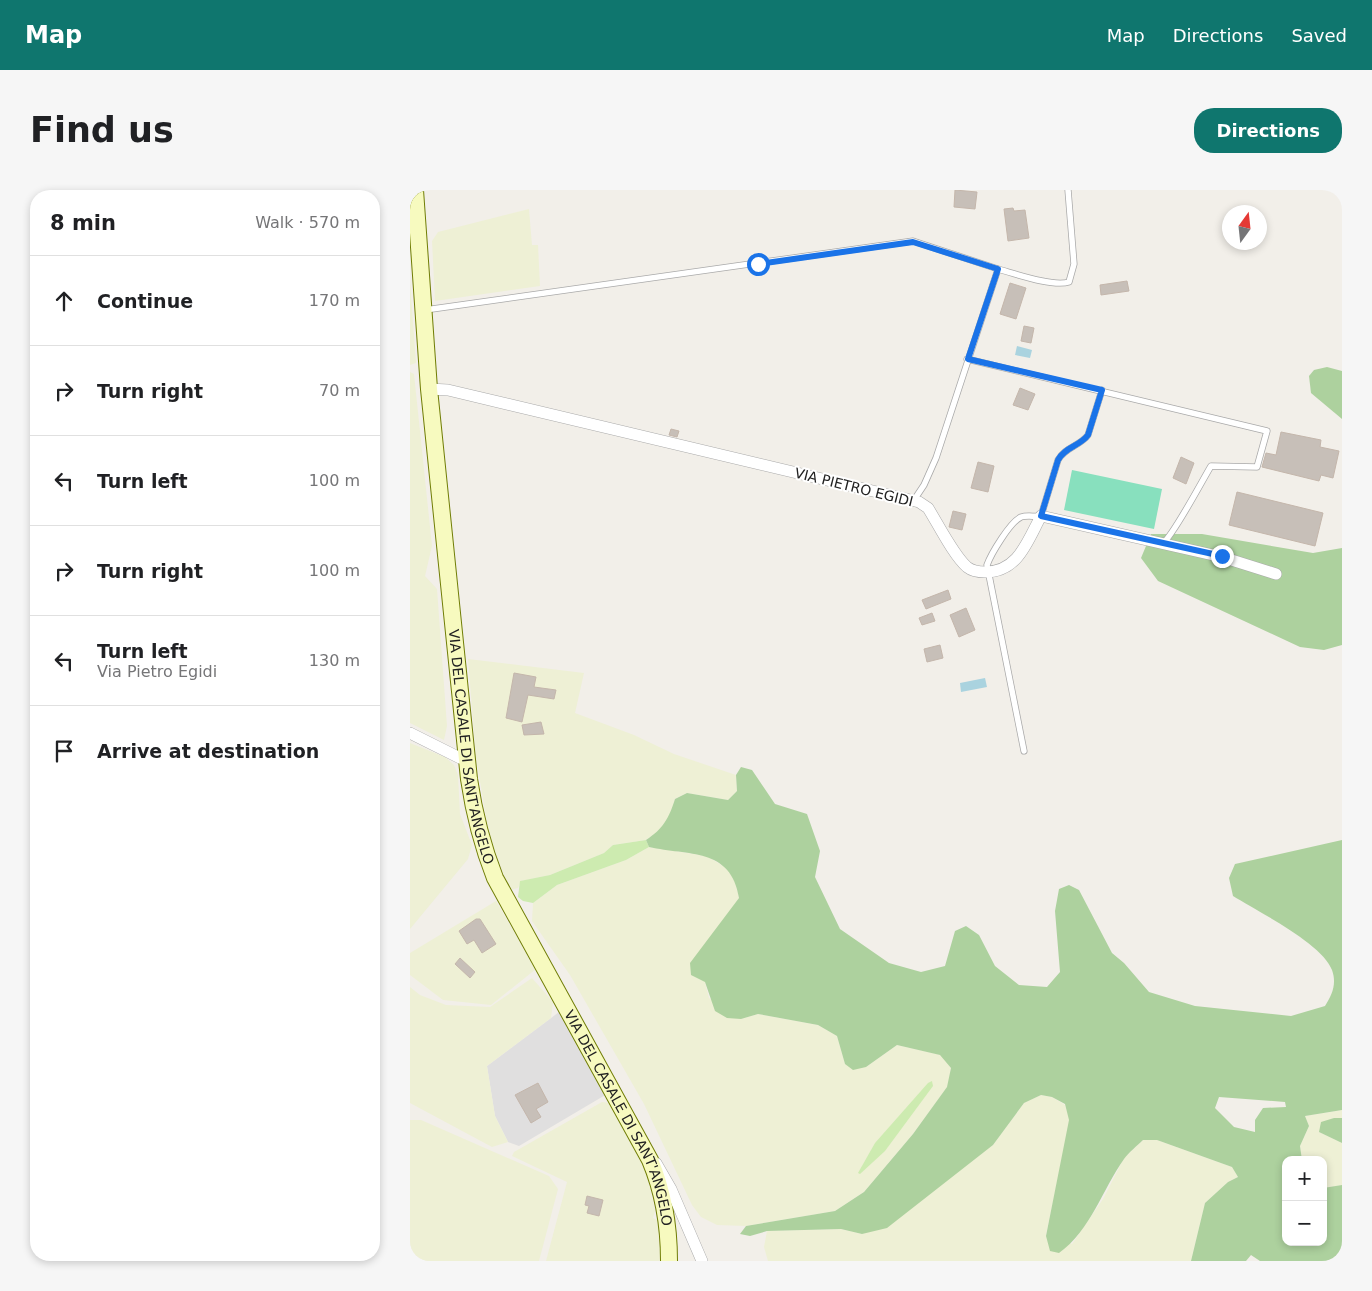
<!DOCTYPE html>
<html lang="en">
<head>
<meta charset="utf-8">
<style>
	:root { --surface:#fff; --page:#f6f6f6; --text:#202124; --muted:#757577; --line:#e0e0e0; --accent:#0f766e }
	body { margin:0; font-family:"DejaVu Sans",sans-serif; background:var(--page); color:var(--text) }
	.controls { position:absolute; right:15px; bottom:15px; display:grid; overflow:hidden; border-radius:10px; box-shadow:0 2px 8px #0003 }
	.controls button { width:45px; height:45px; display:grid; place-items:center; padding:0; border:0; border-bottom:1px solid var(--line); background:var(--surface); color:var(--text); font:25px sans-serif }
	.compass { position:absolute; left:812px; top:15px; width:45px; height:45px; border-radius:50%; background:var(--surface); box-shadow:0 2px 8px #0003; rotate:15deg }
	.stop { position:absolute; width:15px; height:15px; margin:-11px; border:4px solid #1a73e8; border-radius:50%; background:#fff }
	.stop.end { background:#1a73e8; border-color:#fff; box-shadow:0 1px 5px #0008 }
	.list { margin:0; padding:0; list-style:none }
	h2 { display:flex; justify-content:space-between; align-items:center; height:65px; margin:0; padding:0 20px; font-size:21px }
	h2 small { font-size:16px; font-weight:400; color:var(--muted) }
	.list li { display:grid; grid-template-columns:32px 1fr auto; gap:15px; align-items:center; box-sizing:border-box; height:90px; padding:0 20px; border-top:1px solid var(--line) }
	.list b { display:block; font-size:19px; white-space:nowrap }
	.list p { margin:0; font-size:16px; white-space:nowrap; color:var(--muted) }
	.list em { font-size:16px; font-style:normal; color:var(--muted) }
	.icon { flex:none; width:28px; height:28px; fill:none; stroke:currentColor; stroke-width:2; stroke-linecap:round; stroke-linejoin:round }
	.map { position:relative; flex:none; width:932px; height:1071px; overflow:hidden; border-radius:20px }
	header { display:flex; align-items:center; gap:30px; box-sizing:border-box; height:70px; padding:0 25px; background:var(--accent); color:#fff }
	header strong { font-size:24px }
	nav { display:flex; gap:28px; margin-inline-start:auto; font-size:18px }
	.intro { display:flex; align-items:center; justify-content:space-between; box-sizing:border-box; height:120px; padding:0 30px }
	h1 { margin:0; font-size:35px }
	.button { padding:12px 22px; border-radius:20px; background:var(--accent); color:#fff; font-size:18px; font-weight:700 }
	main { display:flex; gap:30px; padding:0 30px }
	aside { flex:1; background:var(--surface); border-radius:20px; box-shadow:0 2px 8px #0003 }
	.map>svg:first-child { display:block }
</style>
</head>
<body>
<header>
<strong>Map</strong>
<nav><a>Map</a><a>Directions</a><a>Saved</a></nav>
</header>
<div class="intro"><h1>Find us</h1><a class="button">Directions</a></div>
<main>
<aside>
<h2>8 min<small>Walk · 570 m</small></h2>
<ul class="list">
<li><svg class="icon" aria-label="ahead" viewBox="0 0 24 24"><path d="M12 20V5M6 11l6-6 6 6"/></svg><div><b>Continue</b></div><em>170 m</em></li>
<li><svg class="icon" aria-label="right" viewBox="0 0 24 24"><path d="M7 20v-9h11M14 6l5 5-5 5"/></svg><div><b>Turn right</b></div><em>70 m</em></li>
<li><svg class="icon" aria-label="left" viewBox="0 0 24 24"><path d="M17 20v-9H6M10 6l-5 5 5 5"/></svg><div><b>Turn left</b></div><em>100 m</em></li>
<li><svg class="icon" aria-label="right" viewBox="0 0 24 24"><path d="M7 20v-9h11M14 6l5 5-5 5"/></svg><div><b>Turn right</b></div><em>100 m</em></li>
<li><svg class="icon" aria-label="left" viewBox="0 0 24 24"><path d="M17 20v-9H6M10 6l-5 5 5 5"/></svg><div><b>Turn left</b><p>Via Pietro Egidi</p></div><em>130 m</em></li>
<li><svg class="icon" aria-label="arrive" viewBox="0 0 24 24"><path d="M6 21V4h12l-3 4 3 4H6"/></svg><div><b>Arrive at destination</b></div></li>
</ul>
</aside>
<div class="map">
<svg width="932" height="1071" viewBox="0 0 932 1071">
	<rect width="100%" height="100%" fill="#f2efe9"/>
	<polygon fill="#e0dfdf" points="149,822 197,904 109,956 98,952 85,926 77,876"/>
	<g fill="#eef0d5">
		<polygon points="119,19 122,55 128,55 130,96 25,111 22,51 28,42"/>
		<polygon points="0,92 6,173 0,175"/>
		<polygon points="0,182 4,184 22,356 15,386 27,399 37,536 34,550 0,533"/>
		<polygon points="58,469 174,483 165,523 224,545 264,564 326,585 327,601 318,610 277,603 265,609 260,626 249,641 236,650 203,655 194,663 140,685 111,691 108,698 100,700 80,650 66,568"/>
		<polygon points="0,553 35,567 44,575 48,585 50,624 62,655 58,669 0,739"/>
		<polygon points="239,657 297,666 318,679 326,694 329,708 323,718 295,792 299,808 331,829 348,824 408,835 427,846 435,874 456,877 487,855 531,865 541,878 538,896 503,944 454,1002 425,1021 336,1036 307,1035 291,1027 282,1015 234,914 160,785 122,731 123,713 147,695 216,670"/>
		<polygon points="86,711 126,779 81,815 33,810 0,785 0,763"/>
		<polygon points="122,788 143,812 141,828 77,876 85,926 98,952 82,957 0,913 0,797 10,805 36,815 80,817"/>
		<polygon points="631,905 642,907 655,915 660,930 636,1045 662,1054 693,1009 714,968 733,950 747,950 822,977 828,987 818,992 795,1013 781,1071 358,1071 354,1057 357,1041 431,1039 452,1044 583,955 614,913"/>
		<polygon points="192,912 200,913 237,983 245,1021 243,1028 250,1031 252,1071 136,1071 157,992 102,966 104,962"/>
		<polygon points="932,920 932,928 924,928 909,942 932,953 932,995 913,998 913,970 892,970 890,956 899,936 895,926"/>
		<polygon points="0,930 11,930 139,986 148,999 129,1071 0,1071"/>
	</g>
	<g fill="#cdebb0">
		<polygon points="236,650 239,657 216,670 147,695 123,713 113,711 108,707 110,691 140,685 194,663 203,655"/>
		<polygon points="522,891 523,896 475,961 450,984 448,983 465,953 518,893"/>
	</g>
	<g fill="#add19e" fill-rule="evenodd">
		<polygon points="917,177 932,181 932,229 901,203 899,186 904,180"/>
		<polygon points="741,344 792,344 903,363 932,358 932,455 914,460 890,457 748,391 731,368"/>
		<path d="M331 577 342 580 365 614 397 624 410 661 405 687 430 739 479 773 511 782 535 776 545 741 556 736 569 745 585 776 609 795 637 797 650 782 645 721 649 699 659 695 669 700 702 763 714 773 739 802 785 816 881 826 915 816C922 805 927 794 922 780 913 754 847 721 823 706L819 688 825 674 932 650V920L895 926 899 936 890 956 892 970H876V1052H913V998L932 995V1071H850L841 1065 836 1071H781L795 1013 818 992 828 987 822 977 747 950H733C727 956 719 962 714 969 692 1000 681 1040 649 1063L640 1061 636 1046 659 930 655 914 642 907 631 905 614 913 583 955 477 1038 452 1044 431 1039 357 1041 340 1046 330 1044 336 1036 425 1021 454 1002 503 944 537 897 541 878 530 865 487 855 456 877 443 880 435 874 427 846 408 835 348 824 331 829 317 828 305 821 295 792 281 785 280 773 329 708C321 657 278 666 239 657L236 650C253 639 259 628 265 609L277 603 318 610 327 601 326 585ZM809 907 875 912 876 917 853 918 845 930V942L824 937 805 918Z"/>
		<polygon points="924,928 932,928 932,953 909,942 911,932"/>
	</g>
	<polygon fill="#88e0be" points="662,280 752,299 744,339 654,320"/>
	<g fill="#aad3df">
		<polygon points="607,156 622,160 620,168 605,165"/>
		<polygon points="575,488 577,497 551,502 550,493"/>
	</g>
	<g fill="#c7bfb8" stroke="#c4b6ab">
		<polygon points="545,0 567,2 565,19 544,17"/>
		<polygon points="603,18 604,21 615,20 619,48 598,51 594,19"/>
		<polygon points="717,91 719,101 691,105 690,95"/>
		<polygon points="600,93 616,98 606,129 590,124"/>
		<polygon points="614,136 624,138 621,153 611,151"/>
		<polygon points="610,198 625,204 618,220 603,215"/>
		<polygon points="261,239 269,241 267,247 259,245"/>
		<polygon points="871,242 911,250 910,257 929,261 923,288 911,285 909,291 852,277 856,263 866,265"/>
		<polygon points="771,267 784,273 776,294 763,288"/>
		<polygon points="568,272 584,276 578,302 561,298"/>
		<polygon points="827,302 913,323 905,356 819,335"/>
		<polygon points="543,321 556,324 552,340 539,337"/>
		<polygon points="538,400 541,409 516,419 512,410"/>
		<polygon points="556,418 565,440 549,447 540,425"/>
		<polygon points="522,423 525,431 512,435 509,428"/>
		<polygon points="530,455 533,468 517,472 514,459"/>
		<polygon points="104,483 126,487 124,497 146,500 144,509 118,505 112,532 96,528"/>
		<polygon points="131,532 134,544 114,545 112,535"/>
		<polygon points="66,729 70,729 86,754 72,763 64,750 57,754 49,741"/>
		<polygon points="50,768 65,782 60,788 45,774"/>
		<polygon points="128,893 138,912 126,919 131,927 121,933 105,905"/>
		<polygon points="177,1006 193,1010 189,1026 177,1023 179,1016 175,1015"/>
	</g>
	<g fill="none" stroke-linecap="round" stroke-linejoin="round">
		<g stroke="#a9a9a9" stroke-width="7">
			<g id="service">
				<polyline points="15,120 503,51 588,79"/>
				<path d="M557 169 857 241 847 277 801 276C792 291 763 346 753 353"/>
				<path d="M504 310 514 295 526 268 588 79C606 84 643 97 659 92L664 74 658 0"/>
				<path d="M614 561 577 375C581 364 600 332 611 327 617 325 625 327 631 326L648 270C655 257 670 256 678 245L692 200"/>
			</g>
		</g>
		<g stroke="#a9a9a9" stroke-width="12">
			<g id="minor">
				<path d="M19 199 38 200 509 312 518 318C528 334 544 366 557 377 562 381 568 382 575 382 608 382 617 352 631 326L812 367 866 384"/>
				<polyline points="0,543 50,568 57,567"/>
				<polyline points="246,973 261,999 292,1071"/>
			</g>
		</g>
		<g stroke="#707d05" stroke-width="18">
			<g id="secondary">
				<path id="s1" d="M5 0 19 199 59 589C64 623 72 655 85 688L240 970C254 1003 259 1036 259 1071"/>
			</g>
		</g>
		<use href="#service" stroke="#fff" stroke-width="5.5"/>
		<use href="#minor" stroke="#fff" stroke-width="11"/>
		<use href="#secondary" stroke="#f7fabf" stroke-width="16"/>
	</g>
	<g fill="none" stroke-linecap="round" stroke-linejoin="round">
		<path stroke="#1a73e8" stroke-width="6" d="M348 74 503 52 588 79 558 169 692 200 678 245C670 256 655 257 648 270L631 326 812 366"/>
	</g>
	<g text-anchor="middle" stroke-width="4" stroke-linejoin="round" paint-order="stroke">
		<g font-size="14" fill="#222" stroke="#fff">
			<text transform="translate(444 297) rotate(14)" y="5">VIA PIETRO EGIDI</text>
			<text dy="5" stroke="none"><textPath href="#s1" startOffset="560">VIA DEL CASALE DI SANT'ANGELO</textPath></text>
			<text dy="5" stroke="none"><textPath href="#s1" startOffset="965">VIA DEL CASALE DI SANT'ANGELO</textPath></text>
		</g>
	</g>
</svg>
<div class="controls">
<button>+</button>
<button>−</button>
</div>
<svg class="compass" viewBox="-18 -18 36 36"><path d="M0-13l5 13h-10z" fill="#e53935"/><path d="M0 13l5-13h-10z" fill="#757577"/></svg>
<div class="stop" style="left:348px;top:74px"></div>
<div class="stop end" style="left:812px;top:366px"></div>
</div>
</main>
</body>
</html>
